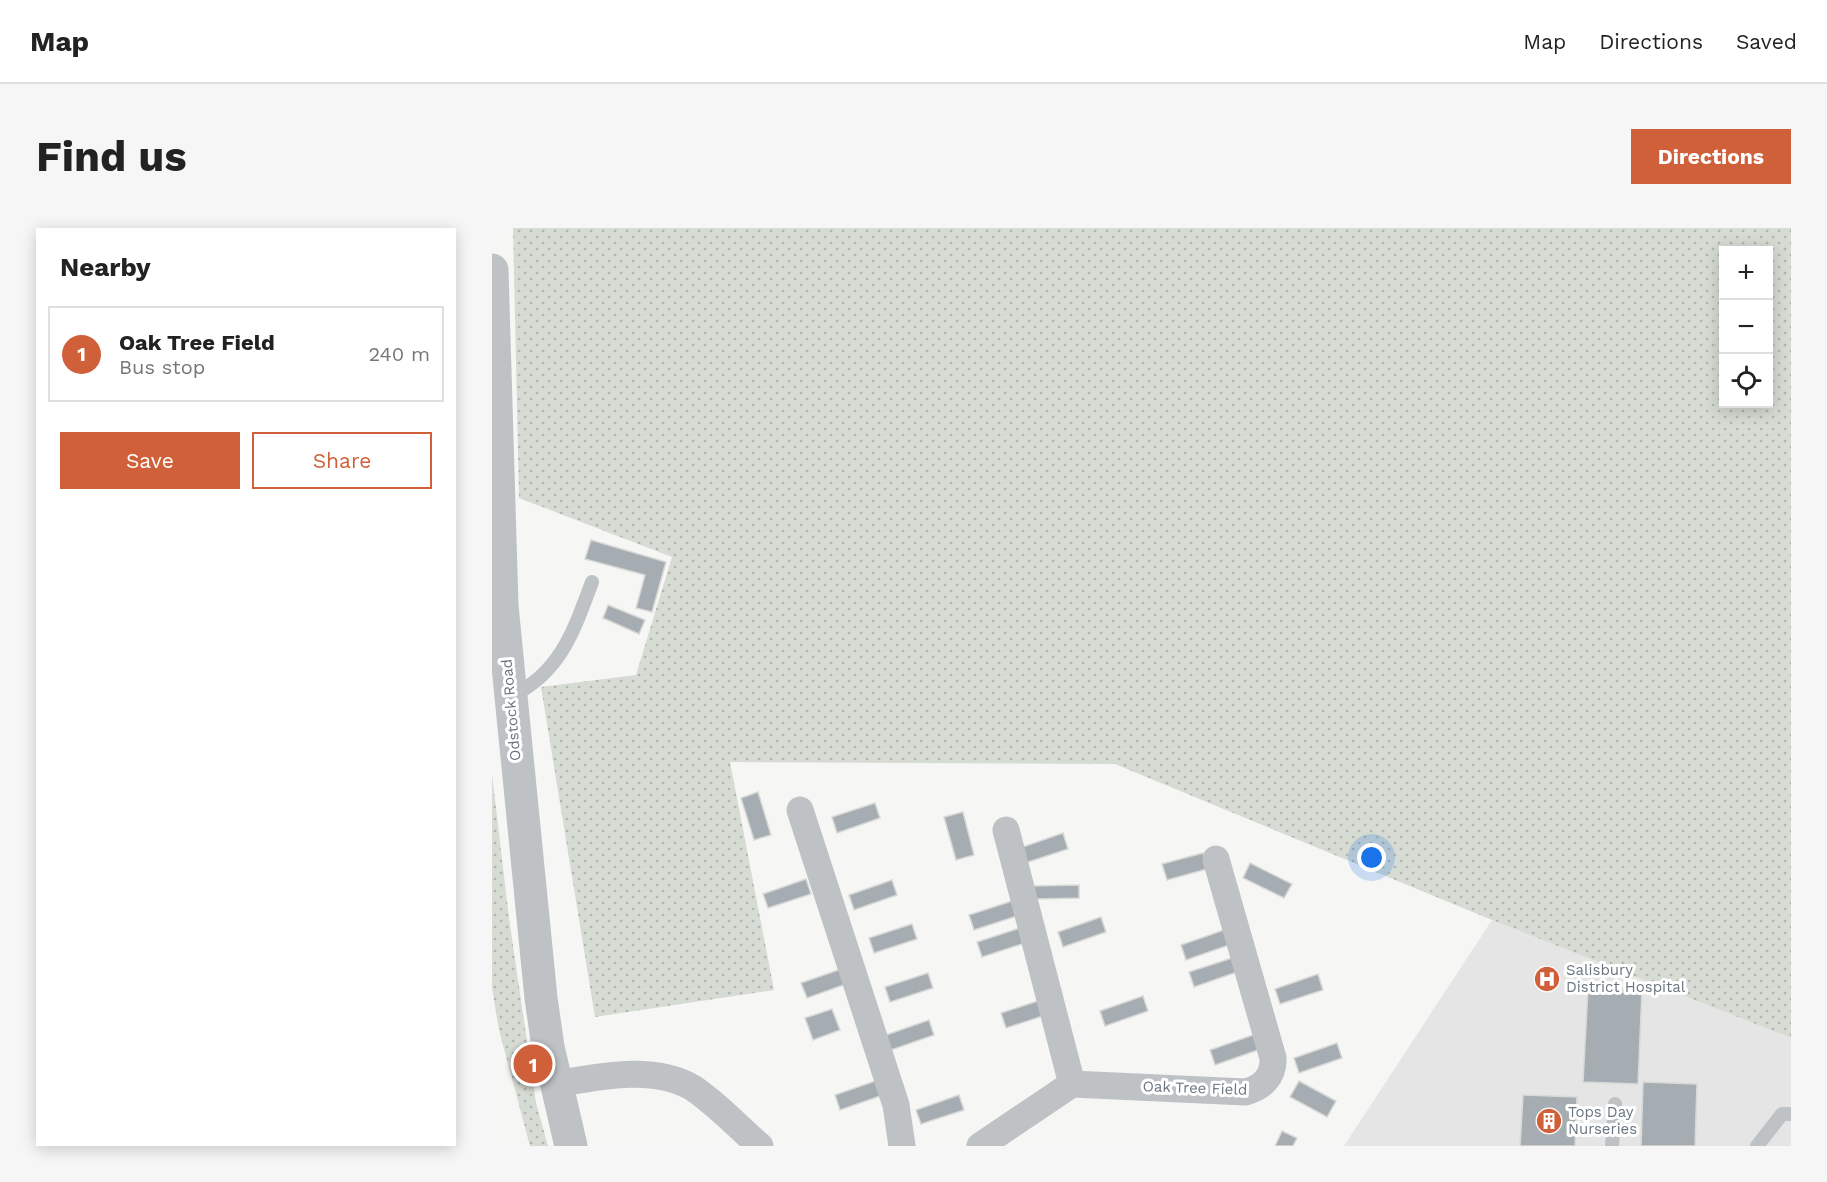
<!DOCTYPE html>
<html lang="en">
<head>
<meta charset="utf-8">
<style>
	:root { --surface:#fff; --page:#f6f6f6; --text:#222; --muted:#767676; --line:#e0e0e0; --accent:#d0603a }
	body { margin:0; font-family:"Work Sans",sans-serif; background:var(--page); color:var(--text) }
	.controls { position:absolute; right:18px; top:18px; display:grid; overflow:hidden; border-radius:0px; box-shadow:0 3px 15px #0003 }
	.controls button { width:54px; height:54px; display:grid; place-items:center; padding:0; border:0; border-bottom:2px solid var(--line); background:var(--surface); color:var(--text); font:30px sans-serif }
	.you { position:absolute; left:880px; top:630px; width:21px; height:21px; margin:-15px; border:4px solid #fff; border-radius:50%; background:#1a73e8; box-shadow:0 0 0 9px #1a73e833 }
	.badge { display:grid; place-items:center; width:39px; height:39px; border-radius:50%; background:var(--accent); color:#fff; font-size:20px; font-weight:700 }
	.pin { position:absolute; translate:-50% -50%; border:3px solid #fff; box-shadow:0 2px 6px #0006 }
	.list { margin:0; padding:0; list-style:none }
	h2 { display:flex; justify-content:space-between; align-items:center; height:78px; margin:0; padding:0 24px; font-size:26px }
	h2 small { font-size:20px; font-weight:400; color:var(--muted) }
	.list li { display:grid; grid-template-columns:39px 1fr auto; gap:18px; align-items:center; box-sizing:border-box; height:96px; margin:0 12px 12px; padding:0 12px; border:2px solid var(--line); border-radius:0px }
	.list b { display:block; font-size:22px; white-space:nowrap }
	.list p { margin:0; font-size:20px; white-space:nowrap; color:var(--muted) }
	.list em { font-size:20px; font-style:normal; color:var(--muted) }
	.actions { display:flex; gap:12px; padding:18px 24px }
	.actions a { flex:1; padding:14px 0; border:2px solid var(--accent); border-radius:0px; text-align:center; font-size:21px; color:var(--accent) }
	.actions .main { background:var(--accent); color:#fff }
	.icon { flex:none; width:33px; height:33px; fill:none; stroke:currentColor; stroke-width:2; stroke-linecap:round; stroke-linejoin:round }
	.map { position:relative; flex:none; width:1299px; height:918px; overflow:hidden; border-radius:0px }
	header { display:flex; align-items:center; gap:36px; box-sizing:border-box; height:84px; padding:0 30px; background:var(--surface); border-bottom:2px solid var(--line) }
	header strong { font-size:28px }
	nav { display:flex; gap:33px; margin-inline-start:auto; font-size:21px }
	.intro { display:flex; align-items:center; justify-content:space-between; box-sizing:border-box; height:144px; padding:0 36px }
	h1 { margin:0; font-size:42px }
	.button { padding:15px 27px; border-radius:0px; background:var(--accent); color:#fff; font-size:21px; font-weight:700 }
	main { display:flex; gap:36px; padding:0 36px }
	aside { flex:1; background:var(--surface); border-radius:0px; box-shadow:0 3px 15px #0003 }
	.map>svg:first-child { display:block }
</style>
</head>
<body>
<header>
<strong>Map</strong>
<nav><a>Map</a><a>Directions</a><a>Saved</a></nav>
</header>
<div class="intro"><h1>Find us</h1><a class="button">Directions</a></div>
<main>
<aside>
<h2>Nearby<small></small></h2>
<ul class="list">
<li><span class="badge">1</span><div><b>Oak Tree Field</b><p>Bus stop</p></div><em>240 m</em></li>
</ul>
<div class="actions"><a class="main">Save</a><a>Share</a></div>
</aside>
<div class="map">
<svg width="1299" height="918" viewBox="0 0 1299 918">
	<defs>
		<pattern id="grass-dots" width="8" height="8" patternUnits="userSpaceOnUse" patternTransform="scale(1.5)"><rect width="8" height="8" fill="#d6dbd3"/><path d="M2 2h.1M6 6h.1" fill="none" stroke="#b2b6b1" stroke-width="1.8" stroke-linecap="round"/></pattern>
	</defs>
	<rect width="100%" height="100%" fill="#f6f6f4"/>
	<polygon fill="#e4e5e4" points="1000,692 1299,810 1299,918 852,918"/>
	<g fill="url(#grass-dots)" fill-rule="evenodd">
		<path d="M21 0H1299V810L1000 692 623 536 238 534 282 762 103 789 49 459 144 447 180 329 27 270ZM1232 22H1276V176H1232Z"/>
		<polygon points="0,546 17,690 44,875 56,918 38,918 7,802 0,760"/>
	</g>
	<g fill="#a6adb2" stroke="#d8d8d6" stroke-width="1.5">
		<polygon points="99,312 174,334 160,384 144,380 153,347 93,331"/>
		<polygon points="116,377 153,392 147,406 111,390"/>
		<polygon points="266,564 279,607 262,612 249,570"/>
		<polygon points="383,575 388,590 345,605 340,589"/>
		<polygon points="471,584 482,627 464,632 452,589"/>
		<polygon points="571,605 576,621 533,635 528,620"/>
		<polygon points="711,625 715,641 675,652 670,636"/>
		<polygon points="758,635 800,656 792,670 751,650"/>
		<polygon points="314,651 319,666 276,680 271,666"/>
		<polygon points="400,652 405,667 362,682 357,667"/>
		<polygon points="587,657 587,670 542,671 542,658"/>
		<polygon points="520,673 525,688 482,702 477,687"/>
		<polygon points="609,689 614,704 571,719 566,704"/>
		<polygon points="420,696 425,711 382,725 377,710"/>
		<polygon points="528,700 533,715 490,729 485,714"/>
		<polygon points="732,702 737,717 694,732 689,717"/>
		<polygon points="740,730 745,744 702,759 697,744"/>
		<polygon points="352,740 357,755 315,770 309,755"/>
		<polygon points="436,745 441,760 398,774 393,759"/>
		<polygon points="826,746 831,762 788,776 783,761"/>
		<polygon points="1096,760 1150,762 1146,856 1091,854"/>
		<polygon points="651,768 656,783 613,798 608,783"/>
		<polygon points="552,771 557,786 514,800 509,785"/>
		<polygon points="340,781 348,802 321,812 313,790"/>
		<polygon points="437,792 442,807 399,822 394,807"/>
		<polygon points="761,807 766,822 723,837 718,822"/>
		<polygon points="845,815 850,830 807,845 802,830"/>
		<polygon points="386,852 391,867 348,882 343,867"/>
		<polygon points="807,853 844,873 835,889 798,869"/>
		<polygon points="1151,854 1205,856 1203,918 1149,918"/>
		<polygon points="467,867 472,882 429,896 424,882"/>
		<polygon points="1031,867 1085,869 1083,918 1028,918"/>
		<polygon points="790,903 805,910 801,918 783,918"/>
	</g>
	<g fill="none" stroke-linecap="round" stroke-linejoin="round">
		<g stroke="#bec2c5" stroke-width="14">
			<path d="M20 468C69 444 82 402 100 354"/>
			<polyline points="1120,918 1123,876"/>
			<polyline points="1265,918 1290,886 1299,886"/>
		</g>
		<g stroke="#bec2c5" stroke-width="27">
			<polyline points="308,582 404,877 410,918"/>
			<polyline points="514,602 580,856"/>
			<path d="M63 856C105 849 162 836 201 860 225 876 246 899 268 918"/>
			<path d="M488 918 580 856 753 864C770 860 782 848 781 830L724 631"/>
		</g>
		<polyline stroke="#bec2c5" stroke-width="33" points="0,42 10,378 49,770 56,819 79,918"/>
	</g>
	<defs>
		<g id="hospital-disc" transform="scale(1.35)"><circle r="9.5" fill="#d0603a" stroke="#fff"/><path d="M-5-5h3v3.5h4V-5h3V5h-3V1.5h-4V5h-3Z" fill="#fff"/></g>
		<g id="building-disc" transform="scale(1.35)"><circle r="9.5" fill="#d0603a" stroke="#fff"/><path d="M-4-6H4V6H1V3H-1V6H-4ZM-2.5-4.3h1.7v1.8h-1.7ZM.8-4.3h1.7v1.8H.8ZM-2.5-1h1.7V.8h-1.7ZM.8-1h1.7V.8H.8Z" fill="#fff"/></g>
	</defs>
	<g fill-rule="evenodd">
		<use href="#hospital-disc" x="1055" y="751"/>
		<use href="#building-disc" x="1057" y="893"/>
	</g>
	<g text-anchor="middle" stroke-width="6" stroke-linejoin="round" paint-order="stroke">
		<g font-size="15" fill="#697681" stroke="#fff">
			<text transform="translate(19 482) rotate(-95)" y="5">Odstock Road</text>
			<text transform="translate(703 860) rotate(2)" y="5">Oak Tree Field</text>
		</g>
		<g font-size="15" fill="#697681" stroke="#fff" text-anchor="start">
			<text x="1074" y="747">Salisbury<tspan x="1074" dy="17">District Hospital</tspan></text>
			<text x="1076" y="889">Tops Day<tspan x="1076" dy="17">Nurseries</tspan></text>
		</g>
	</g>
</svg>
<div class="controls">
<button>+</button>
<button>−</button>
<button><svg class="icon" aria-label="locate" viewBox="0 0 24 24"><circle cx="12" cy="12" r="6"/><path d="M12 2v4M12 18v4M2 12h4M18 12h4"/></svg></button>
</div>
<div class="you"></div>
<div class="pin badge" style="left:41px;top:836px">1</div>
</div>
</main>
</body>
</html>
